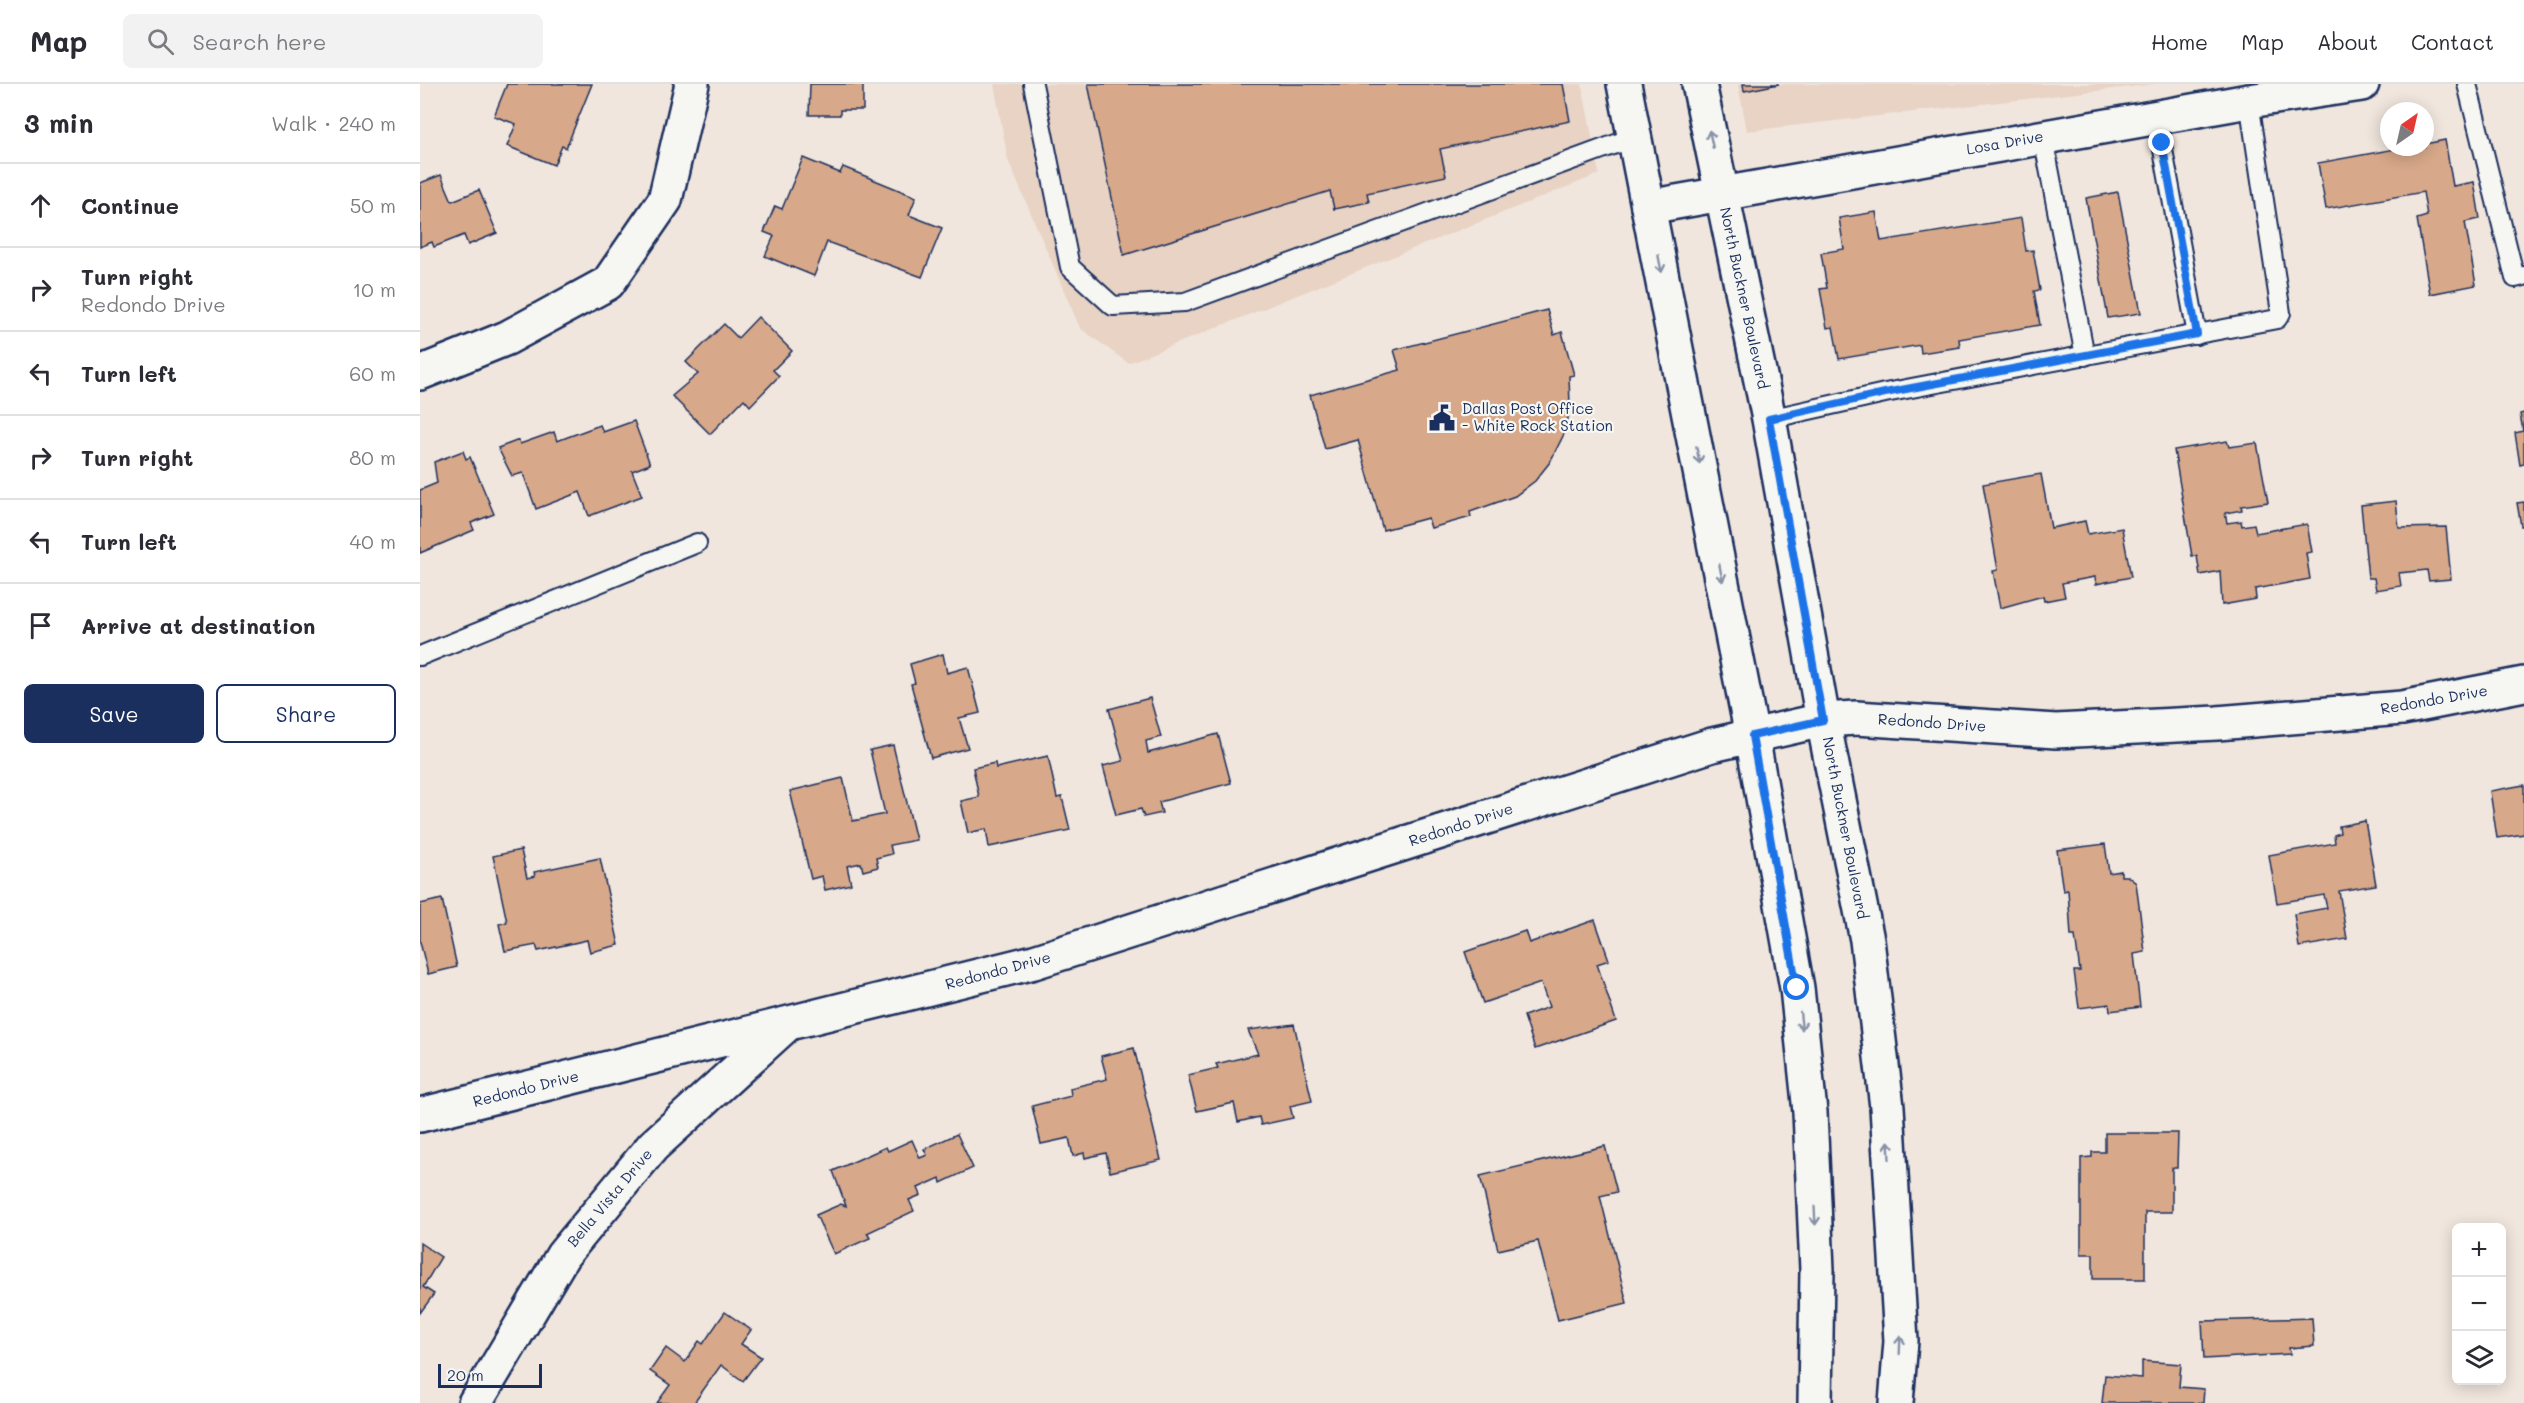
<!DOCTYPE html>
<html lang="en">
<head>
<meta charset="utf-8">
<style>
	:root { --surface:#fff; --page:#f2f2f3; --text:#2b2b33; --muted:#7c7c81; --line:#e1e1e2; --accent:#1b2f5e }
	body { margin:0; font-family:Mali,sans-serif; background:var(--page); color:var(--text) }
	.controls { position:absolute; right:18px; bottom:18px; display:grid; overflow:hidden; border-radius:9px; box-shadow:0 3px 15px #0003 }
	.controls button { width:54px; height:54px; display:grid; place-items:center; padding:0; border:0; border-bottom:2px solid var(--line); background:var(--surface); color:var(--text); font:30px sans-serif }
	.compass { position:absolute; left:1960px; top:18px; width:54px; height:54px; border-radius:50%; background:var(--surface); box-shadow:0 3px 15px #0003; rotate:34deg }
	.scale { position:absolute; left:18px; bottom:15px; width:104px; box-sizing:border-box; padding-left:6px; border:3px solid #1b2f5e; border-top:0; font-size:16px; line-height:21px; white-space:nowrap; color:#1b2f5e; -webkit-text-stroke:4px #f6f6f2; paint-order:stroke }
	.stop { position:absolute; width:18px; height:18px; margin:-14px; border:4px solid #1a73e8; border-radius:50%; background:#fff }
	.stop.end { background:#1a73e8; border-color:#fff; box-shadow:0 2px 6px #0008 }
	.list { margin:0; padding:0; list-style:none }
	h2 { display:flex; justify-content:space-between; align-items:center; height:78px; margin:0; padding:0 24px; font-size:26px }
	h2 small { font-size:20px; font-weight:400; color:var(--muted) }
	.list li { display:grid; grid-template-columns:39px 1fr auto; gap:18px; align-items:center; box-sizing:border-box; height:84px; padding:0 24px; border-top:2px solid var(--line) }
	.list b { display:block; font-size:22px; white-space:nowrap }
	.list p { margin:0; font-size:20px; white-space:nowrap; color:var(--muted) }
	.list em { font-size:20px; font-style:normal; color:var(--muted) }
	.actions { display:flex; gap:12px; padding:18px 24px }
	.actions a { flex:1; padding:14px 0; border:2px solid var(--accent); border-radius:9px; text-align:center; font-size:21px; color:var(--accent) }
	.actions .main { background:var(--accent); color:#fff }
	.icon { flex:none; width:33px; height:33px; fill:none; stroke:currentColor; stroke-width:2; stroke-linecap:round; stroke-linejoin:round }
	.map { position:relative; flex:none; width:2104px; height:1319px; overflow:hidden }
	header { display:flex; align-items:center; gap:36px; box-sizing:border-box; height:84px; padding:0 30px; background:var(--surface); border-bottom:2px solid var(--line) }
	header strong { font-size:28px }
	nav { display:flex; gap:33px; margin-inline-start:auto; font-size:21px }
	.search { width:420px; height:54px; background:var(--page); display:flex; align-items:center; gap:15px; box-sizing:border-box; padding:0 21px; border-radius:9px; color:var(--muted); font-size:22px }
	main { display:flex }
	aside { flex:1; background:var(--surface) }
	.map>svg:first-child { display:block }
</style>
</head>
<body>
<header>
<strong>Map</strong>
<div class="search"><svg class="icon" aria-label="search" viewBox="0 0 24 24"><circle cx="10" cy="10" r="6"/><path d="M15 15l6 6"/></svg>Search here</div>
<nav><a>Home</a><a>Map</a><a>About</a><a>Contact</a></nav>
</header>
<main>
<aside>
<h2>3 min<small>Walk · 240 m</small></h2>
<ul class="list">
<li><svg class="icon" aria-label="ahead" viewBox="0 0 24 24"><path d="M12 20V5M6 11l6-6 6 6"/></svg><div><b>Continue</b></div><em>50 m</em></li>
<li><svg class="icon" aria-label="right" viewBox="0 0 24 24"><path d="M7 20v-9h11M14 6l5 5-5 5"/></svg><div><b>Turn right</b><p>Redondo Drive</p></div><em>10 m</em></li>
<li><svg class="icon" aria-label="left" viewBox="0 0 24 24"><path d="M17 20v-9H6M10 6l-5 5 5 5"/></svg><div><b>Turn left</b></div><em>60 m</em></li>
<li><svg class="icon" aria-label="right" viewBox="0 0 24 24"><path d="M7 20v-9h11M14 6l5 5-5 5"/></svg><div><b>Turn right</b></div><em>80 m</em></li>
<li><svg class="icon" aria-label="left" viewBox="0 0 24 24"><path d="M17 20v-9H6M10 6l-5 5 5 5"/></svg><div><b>Turn left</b></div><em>40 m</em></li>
<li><svg class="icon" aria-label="arrive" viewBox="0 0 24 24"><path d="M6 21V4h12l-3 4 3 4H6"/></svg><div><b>Arrive at destination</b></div></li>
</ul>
<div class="actions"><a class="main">Save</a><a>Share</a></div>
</aside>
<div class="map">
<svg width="2104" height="1319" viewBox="0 0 2104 1319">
	<rect width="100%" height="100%" fill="#f0e6dd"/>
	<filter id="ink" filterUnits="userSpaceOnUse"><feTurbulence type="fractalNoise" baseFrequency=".0167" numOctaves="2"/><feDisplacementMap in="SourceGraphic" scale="12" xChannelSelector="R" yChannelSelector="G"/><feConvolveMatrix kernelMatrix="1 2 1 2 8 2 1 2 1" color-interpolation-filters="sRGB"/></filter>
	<g filter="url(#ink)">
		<g fill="#e8d3c4">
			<polygon points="574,0 1162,0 1179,90 708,279 660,244 588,76"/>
			<polygon points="1318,0 1736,0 1327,47"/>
		</g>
		<g fill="#d7a889" stroke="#1b2f5e" stroke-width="1.5">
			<polygon points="87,0 172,0 146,64 142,62 134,81 87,62 96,40 74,32"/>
			<polygon points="390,0 443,0 443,26 420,26 420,31 389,31"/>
			<polygon points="668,0 1143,0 1150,37 1020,65 1026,92 947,109 949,118 914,125 910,107 704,171"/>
			<polygon points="1323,0 1359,0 1324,7"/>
			<polygon points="2025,56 2033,102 2054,98 2060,135 2045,138 2056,201 2010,210 1997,135 2007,132 2003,108 1906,125 1898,79 1986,63 2005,63 2005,60"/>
			<polygon points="383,74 420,89 423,83 496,113 489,131 522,144 502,193 407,158 394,192 345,172 354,152 344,148 355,122 362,125"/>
			<polygon points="21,91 32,117 59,106 77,149 48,161 44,151 14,163 12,158 0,163 0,99"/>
			<polygon points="1698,108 1721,229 1688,234 1666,114"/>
			<polygon points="1456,128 1461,157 1601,134 1606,167 1613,166 1620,206 1614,207 1620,241 1539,255 1540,263 1501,269 1500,261 1419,275 1413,243 1407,244 1400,205 1407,204 1401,169 1424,165 1419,134"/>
			<polygon points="1127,226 1134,251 1142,248 1154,291 1149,292 1150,322 1146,346 1130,378 1115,397 1095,412 1050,428 1051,433 1011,444 1008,434 963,446 938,356 905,365 890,311 980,286 974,266"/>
			<polygon points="338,233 372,267 353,286 359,292 330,322 324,315 290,350 252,312 278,290 266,278 304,240 318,254"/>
			<polygon points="2104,329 2104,380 2100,381 2095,349 2103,347 2100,330"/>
			<polygon points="214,337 230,380 212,387 222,412 169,432 160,408 116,425 103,389 92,392 78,364 99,356 100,360 134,348 137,357 180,341 183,348"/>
			<polygon points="1807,357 1809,363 1837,359 1848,418 1821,422 1822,426 1805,429 1807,439 1821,437 1822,442 1834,440 1836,449 1887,440 1892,468 1886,469 1890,495 1835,505 1836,515 1802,521 1800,487 1780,491 1777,472 1772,472 1754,366"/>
			<polygon points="43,367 46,375 50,373 74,430 51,439 54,446 0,469 0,406 17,399 14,378"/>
			<polygon points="1621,390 1631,444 1665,437 1668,450 1702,444 1711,493 1676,500 1675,493 1642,499 1645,513 1624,517 1623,512 1580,524 1573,487 1578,486 1563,400"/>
			<polygon points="1976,417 1979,444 2026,443 2031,495 2009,497 2007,486 1979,489 1981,502 1956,506 1954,494 1948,494 1941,421"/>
			<polygon points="2104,418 2104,442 2101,442 2097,419"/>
			<polygon points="523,570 527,589 548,583 560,629 539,634 548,664 511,674 491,600 495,599 490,580"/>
			<polygon points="730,614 741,653 726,657 728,669 798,650 811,699 739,718 742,729 724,733 721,725 696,731 683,682 703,677 689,625"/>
			<polygon points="473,661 496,756 470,761 472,770 456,774 458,783 443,787 441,779 427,782 431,800 405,806 402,792 391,795 370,707 423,694 433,737 465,730 450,666"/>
			<polygon points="628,672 637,714 642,713 650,746 569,763 566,745 548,749 541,717 559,713 553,684 575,679 576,684"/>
			<polygon points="2104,701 2104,750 2077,754 2070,707"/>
			<polygon points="1945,737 1956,801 1919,807 1927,855 1879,863 1874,830 1907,824 1904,811 1857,819 1849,771 1915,759 1914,751 1920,749 1919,742"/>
			<polygon points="1685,760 1689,789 1701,787 1701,792 1707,792 1716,799 1725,868 1714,870 1720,923 1690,927 1689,920 1659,924 1654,887 1660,887 1655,852 1651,852 1648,806 1643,807 1637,766"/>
			<polygon points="101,766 107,794 115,792 114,788 180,774 199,861 170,868 167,856 118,867 116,861 85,867 79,840 87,838 73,772"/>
			<polygon points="22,815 37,883 8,890 0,858 0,820"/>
			<polygon points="1175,836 1189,876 1177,880 1196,937 1115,965 1104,932 1129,923 1121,899 1063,919 1045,868 1105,847 1109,859"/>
			<polygon points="874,940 892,1017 870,1022 873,1034 841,1041 839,1033 818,1038 814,1019 777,1027 768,991 798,984 796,980 838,970 828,946"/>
			<polygon points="714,964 741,1076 690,1088 686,1069 665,1074 664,1069 653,1072 649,1054 621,1060 612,1022 651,1012 650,1004 687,995 681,972"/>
			<polygon points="1685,1049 1758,1049 1757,1084 1752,1084 1752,1128 1725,1128 1725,1195 1673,1195 1673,1170 1661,1170 1661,1074 1672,1073 1672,1068 1685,1068"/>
			<polygon points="537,1050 553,1084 521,1099 520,1094 498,1104 501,1111 489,1116 494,1127 447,1149 450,1154 414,1170 396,1131 421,1120 426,1122 413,1087 466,1063 468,1067 492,1056 500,1074 507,1071 504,1065"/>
			<polygon points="1185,1062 1197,1108 1180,1112 1207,1219 1138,1236 1118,1157 1078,1166 1060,1092"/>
			<polygon points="0,1159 21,1173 3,1203 14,1210 0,1229"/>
			<polygon points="305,1228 331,1246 321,1260 341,1273 323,1297 301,1281 274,1319 237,1319 250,1301 230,1287 246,1264 265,1278 279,1257 283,1260"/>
			<polygon points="1892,1234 1894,1262 1869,1264 1870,1270 1784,1275 1782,1237"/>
			<polygon points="1722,1277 1761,1280 1759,1303 1784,1305 1783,1319 1682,1319 1685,1291 1722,1294"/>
		</g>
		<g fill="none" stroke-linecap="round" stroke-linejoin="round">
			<g stroke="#1b2f5e" stroke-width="22">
				<g id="lane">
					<polyline points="613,0 650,183 693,222 765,218 1215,53"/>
					<polyline points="2047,0 2095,194 2104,192"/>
					<polyline points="1737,33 1777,251"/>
					<polyline points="1623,53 1665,272"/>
					<polyline points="1349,335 1465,309 1857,235 1861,229 1829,17"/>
					<polyline points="0,572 277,459"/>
				</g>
			</g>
			<g stroke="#1b2f5e" stroke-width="38">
				<g id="street">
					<polyline points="1228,123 1829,17 1942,0"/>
					<polyline points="0,289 87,254 188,199 245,116 272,0"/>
					<polyline points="0,1031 614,878 1292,661 1403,636 1436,634 1636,647 1797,639 1982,624 2104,600"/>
					<polyline points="55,1319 143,1171 233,1062 364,943"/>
				</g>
			</g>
			<g stroke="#1b2f5e" stroke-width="38">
				<g id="primary">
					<polyline points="1204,0 1332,652 1377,904 1390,1028 1397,1186 1395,1319"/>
					<polyline points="1279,0 1349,335 1403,636 1447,856 1467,1023 1481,1257 1476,1319"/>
				</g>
			</g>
			<use href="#lane" stroke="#f6f6f2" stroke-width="18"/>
			<use href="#street" stroke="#f6f6f2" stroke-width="33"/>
			<use href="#primary" stroke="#f6f6f2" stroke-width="33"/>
		</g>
		<defs><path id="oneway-shaft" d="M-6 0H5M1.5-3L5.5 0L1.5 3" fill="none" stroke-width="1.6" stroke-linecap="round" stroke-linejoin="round" transform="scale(1.5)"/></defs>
		<g stroke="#8892a8">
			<use href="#oneway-shaft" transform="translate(1291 55) rotate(-102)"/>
			<use href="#oneway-shaft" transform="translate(1240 180) rotate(79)"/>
			<use href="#oneway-shaft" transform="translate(1278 371) rotate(79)"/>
			<use href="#oneway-shaft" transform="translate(1301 489) rotate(79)"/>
			<use href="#oneway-shaft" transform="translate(1381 937) rotate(84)"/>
			<use href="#oneway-shaft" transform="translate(1469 1066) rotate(-93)"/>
			<use href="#oneway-shaft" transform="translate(1395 1132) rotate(87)"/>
			<use href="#oneway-shaft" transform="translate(1480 1261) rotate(-88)"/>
		</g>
	</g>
	<g fill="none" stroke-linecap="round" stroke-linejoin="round" filter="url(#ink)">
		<polyline stroke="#1a73e8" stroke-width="8" points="1377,904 1332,652 1403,636 1349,335 1465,309 1777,250 1742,59"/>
	</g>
	<defs>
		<g id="civic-bare" transform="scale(2.07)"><path d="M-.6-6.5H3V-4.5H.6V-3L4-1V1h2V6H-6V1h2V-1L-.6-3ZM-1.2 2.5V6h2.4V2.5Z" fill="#1b2f5e" stroke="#f6f6f2" stroke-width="2.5" paint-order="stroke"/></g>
	</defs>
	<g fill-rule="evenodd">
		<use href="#civic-bare" x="1022" y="334"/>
	</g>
	<g text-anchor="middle" stroke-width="4.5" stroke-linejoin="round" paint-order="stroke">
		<g font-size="15" fill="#1b2f5e" stroke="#f6f6f2">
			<text transform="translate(1585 59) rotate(-10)" y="5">Losa Drive</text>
			<text transform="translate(1324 214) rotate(78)" y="5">North Buckner Boulevard</text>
			<text transform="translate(2014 616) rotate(-10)" y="5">Redondo Drive</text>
			<text transform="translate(1512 639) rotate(4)" y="5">Redondo Drive</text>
			<text transform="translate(1041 741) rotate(-18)" y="5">Redondo Drive</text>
			<text transform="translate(1425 744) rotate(79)" y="5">North Buckner Boulevard</text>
			<text transform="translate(578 887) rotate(-15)" y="5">Redondo Drive</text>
			<text transform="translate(106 1005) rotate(-14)" y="5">Redondo Drive</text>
			<text transform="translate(190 1114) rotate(-50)" y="5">Bella Vista Drive</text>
		</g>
		<g font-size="15" fill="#1b2f5e" stroke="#f6f6f2" text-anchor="start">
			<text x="1042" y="330">Dallas Post Office<tspan x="1042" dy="17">- White Rock Station</tspan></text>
		</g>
	</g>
</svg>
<div class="controls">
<button>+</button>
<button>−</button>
<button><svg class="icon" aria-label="layers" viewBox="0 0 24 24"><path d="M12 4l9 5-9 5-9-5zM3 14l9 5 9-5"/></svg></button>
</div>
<svg class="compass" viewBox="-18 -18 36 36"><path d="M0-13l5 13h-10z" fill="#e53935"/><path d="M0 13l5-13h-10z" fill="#7c7c81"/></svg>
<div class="scale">20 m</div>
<div class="stop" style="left:1377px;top:904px"></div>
<div class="stop end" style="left:1742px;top:59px"></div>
</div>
</main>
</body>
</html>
